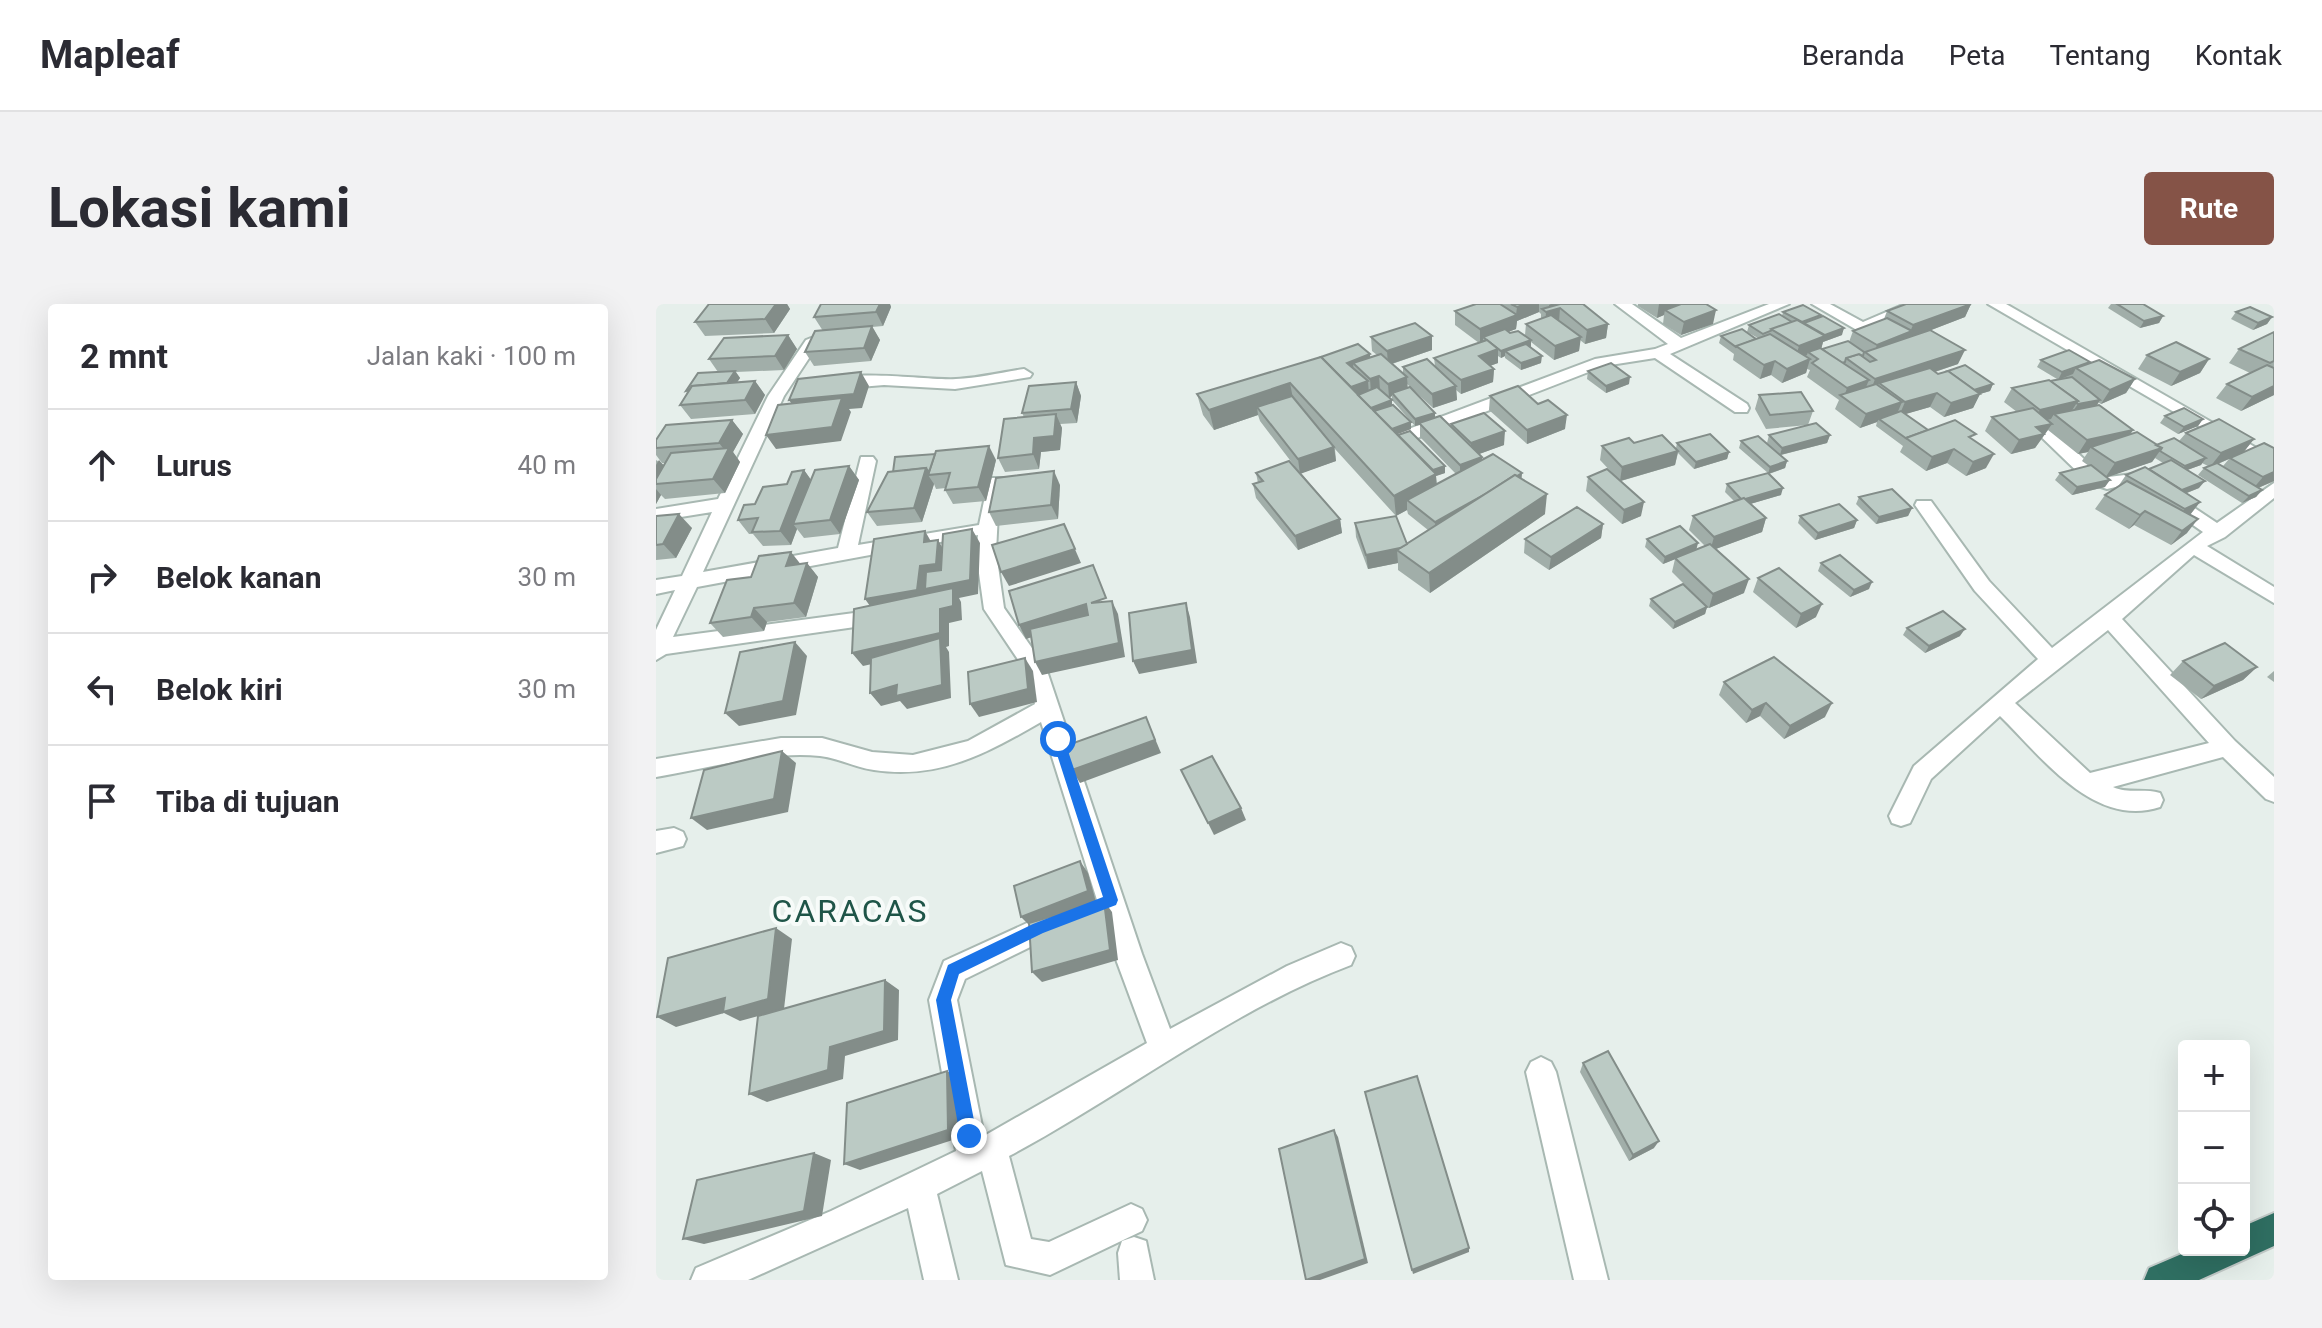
<!DOCTYPE html>
<html lang="id">
<head>
<meta charset="utf-8">
<style>
	:root { --surface:#fff; --page:#f2f2f3; --text:#2b2b33; --muted:#7c7c81; --line:#e1e1e2; --accent:#855347 }
	body { margin:0; font-family:Roboto,sans-serif; background:var(--page); color:var(--text) }
	.controls { position:absolute; right:24px; bottom:24px; display:grid; overflow:hidden; border-radius:8px; box-shadow:0 8px 32px #0002 }
	.controls button { width:72px; height:72px; display:grid; place-items:center; padding:0; border:0; border-bottom:2px solid var(--line); background:var(--surface); color:var(--text); font:40px sans-serif }
	.stop { position:absolute; width:24px; height:24px; margin:-18px; border:6px solid #1a73e8; border-radius:50%; background:#fff }
	.stop.end { background:#1a73e8; border-color:#fff; box-shadow:0 2px 8px #0008 }
	.list { margin:0; padding:0; list-style:none }
	h2 { display:flex; justify-content:space-between; align-items:center; height:104px; margin:0; padding:0 32px; font-size:34px }
	h2 small { font-size:26px; font-weight:400; color:var(--muted) }
	.list li { display:grid; grid-template-columns:52px 1fr auto; gap:24px; align-items:center; box-sizing:border-box; height:112px; padding:0 32px; border-top:2px solid var(--line) }
	.list b { display:block; font-size:30px; white-space:nowrap }
	.list em { font-size:26px; font-style:normal; color:var(--muted) }
	.icon { flex:none; width:44px; height:44px; fill:none; stroke:currentColor; stroke-width:2; stroke-linecap:round; stroke-linejoin:round }
	.map { position:relative; flex:none; width:1618px; height:976px; overflow:hidden; border-radius:8px }
	header { display:flex; align-items:center; gap:48px; box-sizing:border-box; height:112px; padding:0 40px; background:var(--surface); border-bottom:2px solid var(--line) }
	header strong { font-size:38px }
	nav { display:flex; gap:44px; margin-inline-start:auto; font-size:28px }
	.intro { display:flex; align-items:center; justify-content:space-between; box-sizing:border-box; height:192px; padding:0 48px }
	h1 { margin:0; font-size:56px }
	.button { padding:20px 36px; border-radius:8px; background:var(--accent); color:#fff; font-size:28px; font-weight:700 }
	main { display:flex; gap:48px; padding:0 48px }
	aside { flex:1; background:var(--surface); border-radius:8px; box-shadow:0 8px 32px #0002 }
	.map>svg:first-child { display:block }
</style>
</head>
<body>
<header>
<strong>Mapleaf</strong>
<nav><a>Beranda</a><a>Peta</a><a>Tentang</a><a>Kontak</a></nav>
</header>
<div class="intro"><h1>Lokasi kami</h1><a class="button">Rute</a></div>
<main>
<aside>
<h2>2 mnt<small>Jalan kaki · 100 m</small></h2>
<ul class="list">
<li><svg class="icon" aria-label="ahead" viewBox="0 0 24 24"><path d="M12 20V5M6 11l6-6 6 6"/></svg><div><b>Lurus</b></div><em>40 m</em></li>
<li><svg class="icon" aria-label="right" viewBox="0 0 24 24"><path d="M7 20v-9h11M14 6l5 5-5 5"/></svg><div><b>Belok kanan</b></div><em>30 m</em></li>
<li><svg class="icon" aria-label="left" viewBox="0 0 24 24"><path d="M17 20v-9H6M10 6l-5 5 5 5"/></svg><div><b>Belok kiri</b></div><em>30 m</em></li>
<li><svg class="icon" aria-label="arrive" viewBox="0 0 24 24"><path d="M6 21V4h12l-3 4 3 4H6"/></svg><div><b>Tiba di tujuan</b></div></li>
</ul>
</aside>
<div class="map">
<svg width="1618" height="976" viewBox="0 0 1618 976">
	<rect width="100%" height="100%" fill="#e6efeb"/>
	<g fill="none" stroke-linecap="round" stroke-linejoin="round">
		<g stroke="#a8b8b2" stroke-width="4">
			<g id="minor">
				<polygon points="959,0 976,0 1025,34 1113,0 1133,0 1014,50 1091,100 1093,104 1091,108 1079,108 999,54 948,62 746,140 740,141 731,136 734,132 939,55 999,45 1012,40"/>
				<polygon points="1156,0 1174,0 1207,18 1249,0 1268,0 1206,29"/>
				<polygon points="1332,0 1350,0 1618,154 1618,166"/>
				<path d="M155 34 163 39 128 92 47 268 182 244 205 153H217L220 157 202 241 323 221 332 178 335 174H347L350 178 342 209 340 248 348 304 390 364 486 650 514 725 631 662 685 639 695 643 699 652 695 661C573 707 468 791 353 852L375 935 393 938 475 900 486 905 491 916 486 927 394 971 350 961 326 867 281 890 302 976H268L252 904 92 976H35L40 964 175 907 300 847 273 696 288 657 404 604 413 608 417 616 413 624 309 675 301 696 328 832 491 739 458 650 385 418C331 449 283 476 218 466 200 464 183 454 164 452 111 447 53 464 0 473V455L125 434H166L216 448 257 451 312 437 379 400 369 366 328 305 320 248 322 231 41 283 17 333 213 307 220 309 223 314 220 319 213 321 10 350 0 356V326L19 286 0 290V276L26 272 56 208 0 217V205L62 195 112 92 150 36Z"/>
				<path d="M368 65 376 70 374 73 299 85 228 81 179 85 171 80C190 63 272 77 300 75 323 74 346 68 368 65Z"/>
				<path d="M1407 112 1413 113 1415 117 1413 121 1396 125 1445 171 1452 173 1486 169 1561 219 1618 179V194L1569 233 1551 242 1618 283V299L1538 251 1466 315 1579 437 1618 473V498L1610 495 1567 453 1457 483C1472 490 1488 484 1504 489L1507 496 1504 503C1438 525 1385 452 1344 412L1275 475 1254 519 1245 522 1236 519 1233 512 1258 462 1382 355 1319 287 1259 201 1261 197H1275L1333 277 1396 344 1547 228 1477 179 1451 185 1433 179 1375 123 1378 119ZM1452 326 1553 439 1434 469 1359 399Z"/>
				<polygon points="18,524 27,528 30,535 27,542 0,549 0,527"/>
				<polygon points="885,753 895,758 900,768 952,976 918,976 870,768 875,758"/>
				<polygon points="478,933 490,937 498,976 464,976 462,949 466,937"/>
			</g>
		</g>
		<g stroke="#c2cac8" stroke-width="4">
			<polygon id="highway" points="1618,909 1618,942 1543,976 1488,976 1493,964 1535,946 1588,946 1588,922"/>
		</g>
		<use href="#minor" fill="#fff" fill-rule="evenodd"/>
		<use href="#highway" fill="#2f6f62" fill-rule="evenodd"/>
	</g>
	<g fill="#a1aea9" fill-rule="evenodd">
		<polygon points="53,0 131,0 134,5 118,29 49,32 39,18"/>
		<polygon points="165,0 234,0 235,3 227,22 216,23 224,36 215,57 158,62 149,48 167,27 158,13"/>
		<path d="M820 0H927L952 20 950 34 929 40 924 36 923 47 898 56 875 38V43L885 59 865 66 849 54V52L845 54 842 52V59L834 62 838 65 837 78 805 90 800 86 801 96 777 104 751 80V84L779 109V114L796 123 795 120 848 141 823 150 826 156 866 175 889 210 774 289 742 266V259L712 265 700 233 699 219 740 212 679 145 680 157 645 169 684 215 686 229 642 246 600 194 597 180 602 179 600 169 643 168 604 117 602 111 558 126 547 111 541 90 714 50V53L721 51 716 47 715 33 776 46 736 60 747 70V63L779 62 778 54 823 39 799 21V7ZM883 8 885 10V15L870 20 869 31 854 29 852 28 860 25 861 17ZM736 92V96L759 122 764 121V133L800 170 781 180 780 172 789 169V162L741 130 755 125V118L736 101 733 93ZM751 206 752 210 772 226 751 240 740 212Z"/>
		<polygon points="982,0 1050,0 1057,20 1025,31 1007,20 1008,11 1001,14 982,2"/>
		<polygon points="1315,0 1309,13 1275,26 1302,60 1279,68 1282,70 1337,80 1334,87 1324,90 1317,104 1288,113 1274,103 1249,110 1272,126 1317,136 1330,164 1310,172 1291,159 1270,167 1244,148 1247,142 1220,122 1221,118 1204,124 1179,105 1183,96 1151,73 1154,66 1151,65 1150,69 1126,79 1115,71 1104,75 1077,56 1078,50 1063,39 1065,32 1102,34 1091,28 1093,21 1126,12 1127,8 1165,11 1164,13 1186,31 1167,38 1165,45 1166,45 1193,38 1197,27 1228,15 1231,7"/>
		<polygon points="1455,0 1487,0 1507,12 1503,19 1484,24 1452,4"/>
		<polygon points="1580,8 1616,13 1611,20 1597,26 1575,15"/>
		<polygon points="1618,28 1618,91 1585,107 1560,94 1571,80 1594,69 1573,59 1583,45"/>
		<polygon points="132,31 141,45 128,66 80,68 84,74 81,78 99,77 109,91 99,110 35,115 24,101 31,89 30,87 62,68 53,55"/>
		<polygon points="1491,51 1553,55 1544,69 1515,82 1482,65"/>
		<path d="M1385 56 1434 59 1479 75 1470 89 1445 100 1442 98 1440 101 1477 126 1474 131 1500 141 1523 137 1530 129 1598 135 1587 148 1618 144V177L1602 184 1606 186 1600 193 1586 199 1542 171 1548 164 1552 162 1546 159 1545 161 1531 166 1543 184 1531 189 1544 198 1534 211 1531 229 1515 241 1478 221 1473 225 1439 205 1449 191 1461 184 1470 171 1492 166 1507 159 1499 154 1496 158 1450 173 1449 183 1416 191 1399 176 1404 169 1433 162 1426 157 1432 148 1422 150 1392 126 1379 144 1355 150 1329 127 1336 113 1361 108 1348 98 1356 84 1401 75 1381 63ZM1573 155 1567 162 1562 160Z"/>
		<polygon points="932,67 973,80 950,89 931,75"/>
		<polygon points="420,78 425,92 421,119 404,120 406,124 404,146 385,148 383,165 349,168 342,154 368,113 366,109"/>
		<polygon points="1103,91 1157,107 1152,121 1174,131 1171,139 1125,151 1131,157 1129,164 1113,170 1125,191 1094,200 1110,214 1106,228 1060,245 1088,289 1053,304 1051,303 1049,310 1017,325 993,302 995,295 1050,302 1016,268 1019,255 1007,260 989,243 991,235 1041,245 1049,242 1033,226 1037,212 1079,198 1069,188 1071,180 1112,169 1083,144 1085,137 1117,145 1111,139 1113,131 1152,121 1110,125 1099,105"/>
		<polygon points="834,92 909,125 871,140 833,106"/>
		<polygon points="1509,112 1547,115 1542,122 1522,130 1504,119"/>
		<polygon points="76,116 87,130 77,148 84,158 69,189 9,195 5,191 0,200 0,156 8,161 9,159 6,159 0,151 0,136"/>
		<polygon points="978,139 1020,144 1021,139 1073,148 1071,155 1038,165 1022,149 1019,161 965,177 985,212 966,220 930,187 932,173 959,172 944,156 946,142"/>
		<polygon points="340,156 330,197 297,200 289,186 290,184 280,185 278,180 266,218 221,222 211,208 232,168"/>
		<polygon points="193,162 203,176 184,230 148,234 141,225 135,241 107,242 97,230 93,230 82,216 99,200 131,180 148,166 155,176"/>
		<polygon points="404,181 402,215 340,222 333,208"/>
		<polygon points="1203,193 1256,204 1252,212 1220,220 1200,200"/>
		<polygon points="0,212 36,224 20,254 0,256"/>
		<polygon points="1144,212 1201,216 1198,224 1159,236 1142,219"/>
		<polygon points="947,220 945,234 893,266 868,249 869,235"/>
		<polygon points="151,259 162,273 150,313 111,318 108,327 67,333 54,319 95,273"/>
		<polygon points="1165,259 1213,285 1194,293 1162,267"/>
		<polygon points="1102,274 1160,313 1140,324 1097,288"/>
		<polygon points="1251,324 1304,332 1269,349 1247,331"/>
		<polygon points="1527,357 1601,363 1587,376 1545,395 1514,371"/>
		<polygon points="1618,367 1618,378 1611,373"/>
		<polygon points="1068,378 1169,413 1128,435 1104,412 1090,419 1063,391"/>
		<polygon points="927,759 998,844 973,857 924,768"/>
	</g>
	<g fill="#838d89">
		<polygon points="120,0 131,0 134,5 118,29 109,15"/>
		<polygon points="224,0 234,0 235,3 227,22 220,8"/>
		<polygon points="870,0 883,0 883,8 861,17 860,25 831,36 827,33 827,38 824,39 824,25 860,11 861,3"/>
		<polygon points="895,0 906,0 904,4 903,18 889,22 890,8 893,7 893,1"/>
		<polygon points="1003,0 1041,0 1009,6 1008,11 1001,14"/>
		<polygon points="1315,0 1309,13 1252,35 1216,53 1221,41 1254,28 1257,21"/>
		<polygon points="1060,6 1057,20 1025,31 1028,18"/>
		<polygon points="1507,12 1503,19 1484,24 1488,17"/>
		<polygon points="1616,13 1611,20 1597,26 1602,19"/>
		<polygon points="952,20 950,34 929,40 931,26"/>
		<polygon points="216,22 224,36 215,57 208,44"/>
		<polygon points="1188,24 1186,31 1167,38 1165,46 1152,48 1151,51 1139,56 1143,42"/>
		<polygon points="132,31 141,45 128,66 119,52"/>
		<polygon points="776,32 776,46 732,61 731,47"/>
		<polygon points="925,33 923,47 898,56 899,42"/>
		<polygon points="875,36 875,43 849,47 849,52 845,54 845,47"/>
		<polygon points="842,45 842,59 822,66 823,52"/>
		<polygon points="1309,46 1302,60 1230,84 1223,79 1220,87 1214,89 1219,75"/>
		<polygon points="714,50 715,64 697,59 698,70 691,59"/>
		<polygon points="886,52 885,59 865,66 865,59"/>
		<polygon points="1154,55 1150,69 1126,79 1131,65"/>
		<polygon points="1553,55 1544,69 1515,82 1524,68"/>
		<polygon points="1119,57 1115,71 1104,75 1108,61"/>
		<polygon points="1420,64 1417,70 1402,76 1406,68"/>
		<polygon points="838,65 837,78 805,90 805,76"/>
		<polygon points="79,67 84,74 72,92 67,84"/>
		<polygon points="205,68 213,82 206,104 193,105 195,108 185,137 120,145 110,131 143,110 133,96"/>
		<polygon points="723,72 724,86 715,89 714,75"/>
		<polygon points="751,73 752,87 736,89 736,92 733,94 732,80"/>
		<polygon points="974,73 973,80 950,89 950,82"/>
		<polygon points="1479,75 1470,89 1445,100 1454,86"/>
		<polygon points="1213,76 1207,90 1188,93 1191,84"/>
		<polygon points="99,77 109,91 99,110 89,96"/>
		<polygon points="712,77 713,91 703,94 695,83"/>
		<polygon points="420,78 425,92 421,119 415,105"/>
		<polygon points="634,79 638,100 601,103 602,111 558,126 553,106"/>
		<polygon points="1337,80 1334,87 1324,90 1317,104 1288,113 1295,99 1314,88"/>
		<polygon points="800,82 801,96 777,104 776,90"/>
		<polygon points="1618,82 1618,91 1585,107 1596,93"/>
		<polygon points="1281,89 1274,103 1243,112 1249,98"/>
		<polygon points="736,96 736,103 719,110 714,104"/>
		<polygon points="1444,96 1440,103 1417,107 1422,100"/>
		<polygon points="1422,97 1413,111 1398,110 1395,115 1376,120 1384,106"/>
		<polygon points="1246,98 1240,112 1223,115 1221,118 1204,124 1210,110"/>
		<polygon points="779,109 779,116 759,122 759,115"/>
		<polygon points="400,110 406,124 404,146 385,148 383,165 377,150 378,134"/>
		<polygon points="911,111 909,125 871,140 871,126"/>
		<polygon points="1547,115 1542,122 1522,130 1528,123"/>
		<polygon points="76,116 87,130 77,148 84,158 69,189 57,175 71,149 63,139"/>
		<polygon points="755,118 755,125 734,133 734,126"/>
		<polygon points="1396,120 1379,144 1355,150 1363,136 1380,123"/>
		<polygon points="1477,126 1467,140 1435,143 1432,148 1422,150 1431,136"/>
		<polygon points="849,127 848,141 815,153 815,139"/>
		<polygon points="1174,131 1171,139 1124,151 1126,144"/>
		<polygon points="1598,135 1587,149 1554,163 1565,149"/>
		<polygon points="333,142 340,156 330,197 322,183"/>
		<polygon points="678,143 680,157 644,170 642,155"/>
		<polygon points="1506,144 1496,158 1449,174 1459,159"/>
		<polygon points="1298,145 1291,159 1270,167 1276,153"/>
		<polygon points="1022,147 1019,161 964,177 966,163"/>
		<polygon points="1073,148 1071,155 1038,165 1040,158"/>
		<polygon points="1338,150 1330,164 1310,172 1317,158"/>
		<polygon points="826,153 826,167 804,175 804,161"/>
		<polygon points="1550,154 1545,161 1523,169 1529,162"/>
		<polygon points="3,156 15,170 0,181 0,161"/>
		<polygon points="1131,157 1129,164 1112,170 1114,163"/>
		<polygon points="193,162 203,176 184,230 174,216"/>
		<polygon points="789,162 789,169 780,172 781,190 751,196 751,206 740,212 738,192 772,168"/>
		<polygon points="270,164 274,170 272,171 278,180 266,218 258,204"/>
		<polygon points="148,166 158,180 137,220 141,225 135,241 124,227"/>
		<polygon points="398,167 404,181 402,215 395,201"/>
		<polygon points="1618,168 1618,177 1595,187 1607,173"/>
		<polygon points="866,169 865,183 780,232 779,218"/>
		<polygon points="1454,176 1449,183 1416,191 1421,183"/>
		<polygon points="1549,177 1543,184 1520,193 1526,186"/>
		<polygon points="1127,184 1125,191 1084,203 1086,196"/>
		<polygon points="0,185 5,191 0,200"/>
		<polygon points="1606,186 1600,193 1586,199 1593,192"/>
		<polygon points="891,190 889,210 774,289 773,269"/>
		<polygon points="988,198 985,212 966,220 968,206"/>
		<polygon points="1544,198 1533,212 1518,219 1529,205"/>
		<polygon points="1256,204 1252,212 1220,220 1223,213"/>
		<polygon points="1489,207 1478,221 1473,225 1484,211"/>
		<polygon points="23,210 36,224 20,254 7,240"/>
		<polygon points="1110,214 1106,228 1054,247 1058,233"/>
		<polygon points="684,215 686,229 642,246 639,232"/>
		<polygon points="1542,215 1531,229 1515,241 1526,227"/>
		<polygon points="1201,216 1198,224 1159,236 1162,229"/>
		<polygon points="408,220 425,259 353,282 345,268"/>
		<polygon points="947,220 945,234 893,266 895,253"/>
		<polygon points="316,225 324,239 322,290 303,294 305,298 306,316 293,319 293,342 290,343 293,348 295,394 251,405 244,397 225,402 214,389 241,381 247,390 286,381 284,345 207,362 196,349 284,329 284,305 297,302 297,295 278,299 272,289 271,300 219,309 209,295 261,286 264,262 280,260 282,236 290,250 288,274 273,276 272,284 314,276"/>
		<polygon points="269,227 277,241 268,238"/>
		<polygon points="1042,239 1040,247 1007,260 1009,253"/>
		<polygon points="752,242 741,246 742,259 712,265 710,251"/>
		<polygon points="135,248 146,262 130,262"/>
		<polygon points="151,259 162,273 150,313 138,299"/>
		<polygon points="1093,275 1088,289 1053,304 1057,290"/>
		<polygon points="1216,278 1213,285 1194,293 1198,286"/>
		<polygon points="456,297 462,310 469,353 386,371 379,358"/>
		<polygon points="530,299 534,313 541,359 483,370 477,357"/>
		<polygon points="430,300 437,314 370,335 363,321"/>
		<polygon points="1166,300 1160,313 1140,324 1145,310"/>
		<polygon points="1051,303 1049,310 1017,325 1019,318"/>
		<polygon points="98,304 111,318 108,327 95,313"/>
		<polygon points="1309,325 1304,332 1269,349 1273,342"/>
		<polygon points="139,338 151,352 140,411 83,422 69,409"/>
		<polygon points="369,354 377,367 381,398 323,413 314,400"/>
		<polygon points="1601,363 1587,376 1545,395 1558,382"/>
		<polygon points="1110,399 1104,412 1090,419 1096,406"/>
		<polygon points="1176,399 1169,413 1128,435 1134,422"/>
		<polygon points="490,413 505,449 424,479 416,466"/>
		<polygon points="126,447 140,459 132,508 51,526 35,514"/>
		<polygon points="585,504 590,516 558,531 552,519"/>
		<polygon points="424,557 432,569 440,598 375,623 365,613"/>
		<polygon points="448,597 456,608 462,656 386,678 376,668"/>
		<polygon points="120,624 136,635 128,705 84,717 68,709 20,723 1,713"/>
		<polygon points="229,676 243,686 242,736 189,752 187,775 111,798 93,790 174,743"/>
		<polygon points="291,767 304,775 306,833 204,866 188,860"/>
		<polygon points="678,826 682,833 712,959 664,976 650,976"/>
		<polygon points="1003,837 998,844 973,857 977,851"/>
		<polygon points="158,849 175,856 166,912 48,940 27,935"/>
		<polygon points="813,944 813,948 757,970 756,966"/>
	</g>
	<g fill="#bbcac4" stroke="#838d89" stroke-width="2">
		<polygon points="53,0 120,0 109,15 39,18"/>
		<polygon points="165,0 224,0 220,8 158,13"/>
		<polygon points="820,0 844,0 861,11 824,25 799,7"/>
		<polygon points="855,0 870,0 861,3"/>
		<polygon points="904,0 927,0 952,20 931,26 904,4 890,8 886,5"/>
		<polygon points="1025,0 1050,0 1060,6 1028,18 1009,6"/>
		<polygon points="1250,0 1315,0 1257,21 1231,7"/>
		<polygon points="1461,0 1487,0 1507,12 1488,17"/>
		<polygon points="1147,1 1165,11 1146,18 1127,8"/>
		<polygon points="1594,3 1616,13 1602,19 1580,8"/>
		<polygon points="1123,10 1136,18 1107,30 1093,21"/>
		<polygon points="895,11 925,33 899,42 870,20"/>
		<polygon points="1167,12 1188,24 1169,31 1148,19"/>
		<polygon points="1231,14 1256,27 1221,41 1197,27"/>
		<polygon points="1141,16 1169,32 1143,42 1115,25"/>
		<polygon points="759,19 776,32 731,47 715,33"/>
		<polygon points="216,22 208,44 149,48 159,27"/>
		<polygon points="849,25 854,29 862,27 875,36 845,47 827,33"/>
		<polygon points="1086,25 1100,35 1080,43 1065,32"/>
		<polygon points="1274,26 1309,46 1219,75 1190,54 1203,50 1214,58 1220,56 1209,48"/>
		<polygon points="1618,28 1618,57 1614,59 1583,45"/>
		<polygon points="1114,30 1154,55 1131,65 1119,57 1108,61 1080,42"/>
		<polygon points="132,31 119,52 53,55 68,34"/>
		<polygon points="831,36 842,45 823,52 838,65 805,76 778,54"/>
		<polygon points="1192,37 1208,48 1207,52 1203,50 1190,54 1189,58 1186,59 1166,45"/>
		<polygon points="1520,38 1553,55 1524,68 1491,51"/>
		<polygon points="702,40 714,50 691,59 712,77 695,83 665,53"/>
		<polygon points="870,40 886,52 865,59 849,47"/>
		<polygon points="1164,44 1213,76 1191,84 1156,59 1162,55 1152,48"/>
		<polygon points="1413,46 1434,58 1406,68 1385,56"/>
		<polygon points="725,50 751,73 732,80 723,72 714,75 697,59"/>
		<polygon points="665,53 780,170 738,192 634,79 553,106 541,90"/>
		<polygon points="771,55 800,82 776,90 747,63"/>
		<polygon points="1443,56 1479,75 1454,86 1420,64"/>
		<polygon points="955,59 974,73 950,82 932,67"/>
		<polygon points="1309,61 1337,80 1318,86 1292,67 1289,68"/>
		<polygon points="1611,61 1618,64 1618,82 1596,93 1571,80"/>
		<polygon points="1274,64 1282,70 1292,67 1324,90 1295,99 1281,89 1249,98 1223,79"/>
		<polygon points="79,67 71,79 36,82 33,86 30,87 42,69"/>
		<polygon points="205,68 198,90 133,96 142,75"/>
		<polygon points="1416,73 1444,96 1422,100 1420,99 1422,97 1394,77"/>
		<polygon points="1393,76 1422,97 1384,106 1356,84"/>
		<polygon points="99,77 89,96 24,101 36,82"/>
		<polygon points="420,78 415,105 366,109 373,82"/>
		<polygon points="1220,80 1246,98 1210,110 1184,91"/>
		<polygon points="862,82 882,100 892,96 911,111 871,126 834,92"/>
		<polygon points="721,83 736,96 715,104 702,91"/>
		<polygon points="754,83 779,109 759,115 736,89"/>
		<polygon points="1145,88 1157,107 1114,111 1103,91"/>
		<polygon points="636,92 678,143 642,155 601,103"/>
		<polygon points="186,94 176,123 110,131 122,101"/>
		<polygon points="737,101 755,118 736,125 718,107"/>
		<polygon points="1443,101 1477,126 1431,136 1398,110"/>
		<polygon points="1377,104 1396,120 1380,123 1388,130 1363,136 1336,113"/>
		<polygon points="1528,104 1547,115 1528,123 1509,112"/>
		<polygon points="1245,107 1272,126 1250,134 1251,135 1223,115"/>
		<polygon points="828,109 849,127 815,139 795,120"/>
		<polygon points="400,110 398,132 378,134 377,150 342,154 348,115"/>
		<polygon points="784,112 826,153 804,161 763,119"/>
		<polygon points="1563,115 1598,135 1565,149 1530,129"/>
		<polygon points="76,116 63,139 0,144 0,136 10,121"/>
		<polygon points="1299,116 1320,130 1313,133 1338,150 1317,158 1298,145 1276,153 1250,134"/>
		<polygon points="1160,119 1174,131 1126,144 1113,131"/>
		<polygon points="754,127 789,162 777,166 742,131"/>
		<polygon points="1481,128 1506,144 1459,159 1435,143"/>
		<polygon points="1054,130 1073,148 1040,158 1021,139"/>
		<polygon points="1006,131 1022,147 966,163 946,142 973,134 978,139"/>
		<polygon points="1102,132 1131,157 1114,163 1085,137"/>
		<polygon points="1518,134 1550,154 1529,162 1504,147 1506,144 1500,141"/>
		<polygon points="1608,139 1618,144 1618,168 1607,173 1574,154"/>
		<polygon points="333,142 322,183 289,186 294,169 272,171 280,147"/>
		<polygon points="73,144 57,175 0,180 0,175 15,149"/>
		<polygon points="279,150 273,168 270,164 237,168 239,153"/>
		<polygon points="837,150 866,169 861,172 859,171 831,189 779,218 751,196"/>
		<polygon points="1515,156 1549,177 1526,186 1493,165"/>
		<polygon points="633,157 684,215 639,232 597,180 607,177 600,169"/>
		<polygon points="1561,159 1606,186 1593,192 1548,164"/>
		<polygon points="1435,161 1454,176 1421,183 1404,169"/>
		<polygon points="193,162 174,216 137,220 159,166"/>
		<polygon points="1489,163 1544,198 1529,205 1470,171"/>
		<polygon points="270,164 258,204 211,208 232,168"/>
		<polygon points="951,165 988,198 968,206 932,173"/>
		<polygon points="148,166 124,227 96,228 102,214 82,216 88,201 99,200 107,183 131,180 136,168"/>
		<polygon points="398,167 395,201 333,208 340,174"/>
		<polygon points="1112,169 1127,184 1086,196 1071,180"/>
		<polygon points="859,171 891,190 773,269 741,246"/>
		<polygon points="1471,177 1542,215 1526,227 1489,207 1484,211 1449,191"/>
		<polygon points="1236,185 1256,204 1223,213 1203,193"/>
		<polygon points="1088,194 1110,214 1058,233 1037,212"/>
		<polygon points="1183,200 1201,216 1162,229 1144,212"/>
		<polygon points="921,203 947,220 895,253 869,235"/>
		<polygon points="23,210 7,240 0,241 0,212"/>
		<polygon points="740,212 751,240 744,244 710,251 699,219"/>
		<polygon points="408,220 419,245 345,268 336,241"/>
		<polygon points="1024,222 1042,239 1009,253 991,235"/>
		<polygon points="316,225 314,276 269,285 270,268 285,266 287,230"/>
		<polygon points="269,227 268,238 282,236 280,260 264,262 261,286 209,295 218,235"/>
		<polygon points="1054,240 1093,275 1057,290 1019,254"/>
		<polygon points="135,248 130,262 151,259 138,299 98,304 95,313 54,319 71,276 95,273 103,252"/>
		<polygon points="1184,251 1216,278 1198,286 1165,259"/>
		<polygon points="437,261 450,294 435,299 456,297 463,339 379,358 374,325 432,311 430,300 363,321 353,287"/>
		<polygon points="1123,264 1166,300 1145,310 1102,274"/>
		<polygon points="1027,280 1051,303 1019,318 995,295"/>
		<polygon points="297,284 297,302 284,305 284,329 196,349 198,305"/>
		<polygon points="530,299 536,346 477,357 473,309"/>
		<polygon points="1287,307 1309,325 1273,342 1251,324"/>
		<polygon points="284,334 286,381 240,392 241,381 214,389 215,354"/>
		<polygon points="139,338 127,397 69,409 84,348"/>
		<polygon points="1569,339 1601,363 1558,382 1527,357"/>
		<polygon points="1118,353 1176,399 1134,422 1110,399 1096,406 1068,378"/>
		<polygon points="369,354 372,385 314,400 312,368"/>
		<polygon points="490,413 499,436 416,466 409,442"/>
		<polygon points="126,447 118,495 35,514 48,466"/>
		<polygon points="556,452 585,504 552,519 525,466"/>
		<polygon points="424,557 432,587 365,613 358,582"/>
		<polygon points="448,597 454,646 376,668 373,619"/>
		<polygon points="120,624 112,695 67,708 69,694 1,713 12,654"/>
		<polygon points="229,676 228,727 174,743 172,766 93,790 102,712"/>
		<polygon points="952,747 1003,837 977,851 927,759"/>
		<polygon points="291,767 292,826 188,860 191,799"/>
		<polygon points="761,772 813,944 756,966 709,788"/>
		<polygon points="678,826 709,955 650,976 623,845"/>
		<polygon points="158,849 148,907 27,935 41,876"/>
	</g>
	<polygon fill="#1a73e8" points="402,430 408,435 462,596 460,601 387,629 303,670 295,696 321,832 318,838 313,840 307,838 304,832 280,696 292,661 377,620 447,593 396,435"/>
	<g text-anchor="middle" stroke-width="8" stroke-linejoin="round" paint-order="stroke">
		<g font-size="32" letter-spacing="2" fill="#1f5548" stroke="#f7fbf9">
			<text x="194" y="618">CARACAS</text>
		</g>
	</g>
</svg>
<div class="controls">
<button>+</button>
<button>−</button>
<button><svg class="icon" aria-label="locate" viewBox="0 0 24 24"><circle cx="12" cy="12" r="6"/><path d="M12 2v4M12 18v4M2 12h4M18 12h4"/></svg></button>
</div>
<div class="stop" style="left:402px;top:435px"></div>
<div class="stop end" style="left:313px;top:832px"></div>
</div>
</main>
</body>
</html>
